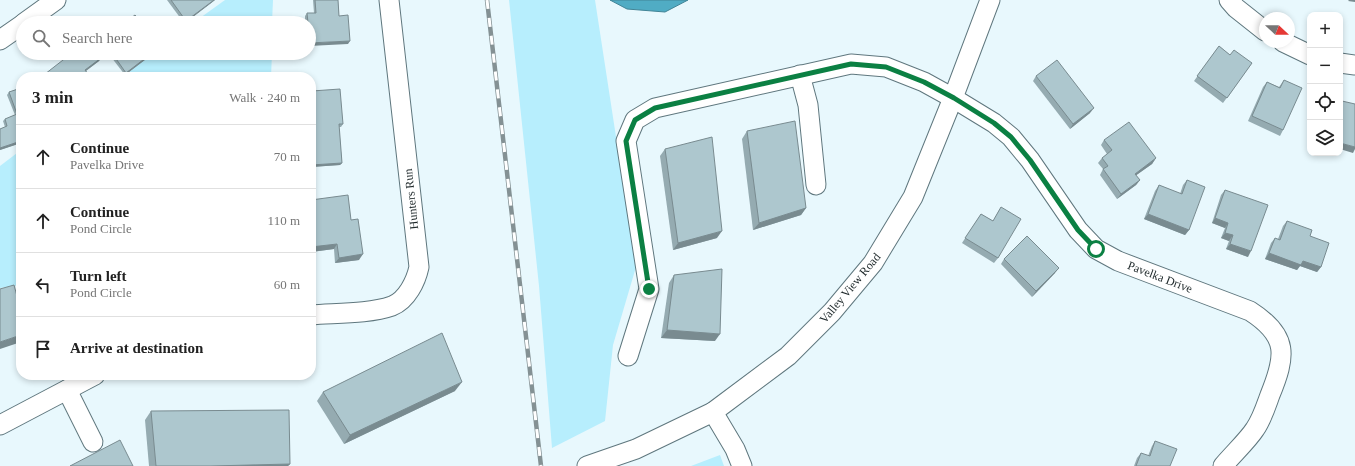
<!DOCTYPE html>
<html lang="en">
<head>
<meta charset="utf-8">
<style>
	:root { --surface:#fff; --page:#f2f2f2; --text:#222; --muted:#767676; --line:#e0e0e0 }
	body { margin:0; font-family:Georgia,serif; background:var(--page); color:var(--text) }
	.controls { position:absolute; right:12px; top:12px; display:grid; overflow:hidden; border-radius:8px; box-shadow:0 2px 6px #0003 }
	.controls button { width:36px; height:36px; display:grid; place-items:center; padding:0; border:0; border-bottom:1px solid var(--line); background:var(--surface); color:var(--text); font:20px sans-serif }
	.compass { position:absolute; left:1259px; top:12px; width:36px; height:36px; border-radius:50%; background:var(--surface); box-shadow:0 2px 6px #0003; rotate:112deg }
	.stop { position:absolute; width:12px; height:12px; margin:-9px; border:3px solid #0b8043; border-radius:50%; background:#fff }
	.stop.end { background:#0b8043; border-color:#fff; box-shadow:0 1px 4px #0008 }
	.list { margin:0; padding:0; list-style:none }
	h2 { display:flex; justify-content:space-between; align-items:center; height:52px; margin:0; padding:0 16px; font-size:17px }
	h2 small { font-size:13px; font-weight:400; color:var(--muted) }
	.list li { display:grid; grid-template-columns:26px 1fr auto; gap:12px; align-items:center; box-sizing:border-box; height:64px; padding:0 16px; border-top:1px solid var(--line) }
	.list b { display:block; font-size:15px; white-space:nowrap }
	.list p { margin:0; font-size:13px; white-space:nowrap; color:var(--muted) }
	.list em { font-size:13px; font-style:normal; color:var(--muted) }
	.icon { flex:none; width:22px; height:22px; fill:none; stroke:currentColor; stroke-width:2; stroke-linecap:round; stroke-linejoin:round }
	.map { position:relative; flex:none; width:1355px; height:466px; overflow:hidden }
	.search { position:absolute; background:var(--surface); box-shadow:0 2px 6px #0003; left:16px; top:16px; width:300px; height:44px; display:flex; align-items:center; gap:10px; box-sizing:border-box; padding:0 14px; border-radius:22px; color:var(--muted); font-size:15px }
	.panel { position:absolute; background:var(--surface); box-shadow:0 2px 6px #0003; left:16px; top:72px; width:300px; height:308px; border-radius:16px }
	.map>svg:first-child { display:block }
</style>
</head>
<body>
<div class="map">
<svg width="1355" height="466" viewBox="0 0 1355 466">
	<rect width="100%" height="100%" fill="#e8f8fd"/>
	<g fill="#b7eefd">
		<polygon points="225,0 273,0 272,23 193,23"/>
		<polygon points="509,0 595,0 636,267 613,345 605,421 552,448 539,286"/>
		<polygon points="153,53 272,53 271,77 120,77"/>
		<polygon points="21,150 21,285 0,288 0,166"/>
		<polygon points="720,455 724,466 691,466"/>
	</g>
	<polygon fill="#50acc4" stroke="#418496" points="610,0 688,0 665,12 627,9"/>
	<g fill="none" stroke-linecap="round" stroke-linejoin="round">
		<g stroke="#5f777e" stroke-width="21">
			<g id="minor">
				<polyline points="1229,0 1236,8 1265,31"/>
				<polyline points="24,23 56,0"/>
				<polyline points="0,40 23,24"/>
				<polyline points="1283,42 1310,55"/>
				<polyline points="1340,63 1355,65"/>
				<polyline points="800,75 808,105 816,185"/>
				<path d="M311 315C336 313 369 314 392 306 407 300 416 281 419 267L389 0"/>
				<path d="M628 356 649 289 626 141 635 120 655 108 851 64 886 67 924 82 953 98 994 123 1011 137 1030 160 1078 230 1096 249 1118 261 1250 311C1289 336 1286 356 1270 395 1266 406 1262 419 1255 429 1248 440 1232 455 1223 466"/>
				<polyline points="67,390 93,442"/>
				<polyline points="713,412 735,449 742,466"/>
				<polyline points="0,425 95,375"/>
				<polyline points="587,466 636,449 713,412 788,356 832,312 873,263 913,197 953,98 990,0"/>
			</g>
		</g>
		<use href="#minor" stroke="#fff" stroke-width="19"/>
		<g stroke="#849194" stroke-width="4.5">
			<polyline id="rail" points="487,0 541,466"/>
		</g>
		<use href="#rail" stroke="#fff" stroke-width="3" stroke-dasharray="9" stroke-linecap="butt"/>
	</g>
	<g fill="#95abb1">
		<polygon points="167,0 215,0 185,23 184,23"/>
		<polygon points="313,0 338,0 339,16 348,44 309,23 305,23 305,16 307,13 314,13"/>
		<polygon points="1219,46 1230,55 1252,63 1223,103 1194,81"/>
		<polygon points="108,53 154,53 125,75"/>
		<polygon points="101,58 99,61 86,71 88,74 86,77 43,77 43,76 45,74"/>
		<polygon points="1036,76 1090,113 1070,129 1033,81"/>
		<polygon points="1284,80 1283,130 1280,136 1248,121 1263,87 1267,82 1279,87"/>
		<polygon points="21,88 21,143 0,150 0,129 5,127 3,121 5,119 15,115 7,95 9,92"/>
		<polygon points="312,91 343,124 341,127 339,127 342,163 340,165 311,167 311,92"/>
		<polygon points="747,131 806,208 801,215 753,230 742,139"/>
		<polygon points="1104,140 1156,158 1152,164 1136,175 1140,180 1136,185 1117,199 1100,175 1103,169 1098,163 1102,158 1107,154 1101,145"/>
		<polygon points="665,149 717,238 673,250 660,156"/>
		<polygon points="1187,180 1189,230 1185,235 1144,219 1155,191 1159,185 1180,194 1183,185"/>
		<polygon points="1225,190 1248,257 1226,249 1229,241 1221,238 1225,228 1212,223 1221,195"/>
		<polygon points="311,200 351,220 359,260 335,263 334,249 311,252"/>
		<polygon points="1001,207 998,258 994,263 962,243 981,214 993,221"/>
		<polygon points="1287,221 1310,236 1321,267 1317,272 1300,266 1297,270 1265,259 1271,243 1275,238 1278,239 1283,226"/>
		<polygon points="1004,259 1055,273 1032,297 1001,264"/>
		<polygon points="674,275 715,341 661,338 669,283"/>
		<polygon points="455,391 344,444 317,401 323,392"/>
		<polygon points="151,411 290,464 288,466 149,466 145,420"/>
		<polygon points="1155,441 1170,466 1134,466 1137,458 1141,453 1148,456 1152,446"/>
	</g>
	<g fill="#798b90">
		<polygon points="214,0 215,0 185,23 186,21"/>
		<polygon points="1349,0 1355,0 1355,2 1348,1"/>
		<polygon points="350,41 348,44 309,46 309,43"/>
		<polygon points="152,53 154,53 125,75 126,73"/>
		<polygon points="101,58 99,61 83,73 85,70"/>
		<polygon points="1094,108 1090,113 1070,129 1073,124"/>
		<polygon points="21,141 21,143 0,150 0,148"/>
		<polygon points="1340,143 1355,147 1355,149 1353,153 1340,149"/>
		<polygon points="1156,158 1152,164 1131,179 1135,174"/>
		<polygon points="342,163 340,165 311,167 311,165"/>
		<polygon points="1140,180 1136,185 1117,199 1121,194"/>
		<polygon points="806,208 801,215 753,230 759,223"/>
		<polygon points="1148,214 1189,230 1185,235 1144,219"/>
		<polygon points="1215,218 1228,223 1225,228 1212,223"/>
		<polygon points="722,231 717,238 673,250 678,243"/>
		<polygon points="1225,233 1233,235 1229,241 1221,238"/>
		<polygon points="337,244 334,249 311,252 311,247"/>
		<polygon points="1230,244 1251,251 1248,257 1226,249"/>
		<polygon points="1269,253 1303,261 1321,267 1317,272 1300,266 1297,270 1265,259"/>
		<polygon points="363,254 359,260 335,263 339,258"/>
		<polygon points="1059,268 1055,273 1032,297 1036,291"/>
		<polygon points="667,330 720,334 715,341 661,338"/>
		<polygon points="21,335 21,342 0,349 0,342"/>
		<polygon points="462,382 455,391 344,444 350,435"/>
		<polygon points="290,464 288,466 211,466"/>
	</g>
	<g fill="#adc7ce" stroke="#798b90">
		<polygon points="171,0 214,0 186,21"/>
		<polygon points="315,0 338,0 339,16 348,15 350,41 309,43 309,23 308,23 307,13 316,13"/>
		<polygon points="135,15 142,23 124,23"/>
		<polygon points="1219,46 1230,55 1234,50 1252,63 1227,98 1197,76"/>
		<polygon points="72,53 97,53 101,58 85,70 88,74 85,77 47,77 45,74"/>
		<polygon points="112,53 152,53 126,73"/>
		<polygon points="1057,60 1094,108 1073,124 1036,76"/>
		<polygon points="1284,80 1302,88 1283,130 1252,116 1267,82 1280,88"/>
		<polygon points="21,88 21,141 0,148 0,129 7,126 5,119 17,114 9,92"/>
		<polygon points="340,89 343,124 339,124 342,163 311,165 311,102 313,102 312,91"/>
		<polygon points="1342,101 1355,104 1355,147 1340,143 1340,109"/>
		<polygon points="795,121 806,208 759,223 747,131"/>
		<polygon points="1129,122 1156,158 1135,174 1140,180 1121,194 1103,169 1108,166 1102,158 1112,150 1104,140"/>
		<polygon points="712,137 722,231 678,243 665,149"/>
		<polygon points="1187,180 1205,187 1189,230 1148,214 1159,185 1182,194"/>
		<polygon points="1225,190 1268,205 1251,251 1230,244 1233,235 1225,233 1228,223 1215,218"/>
		<polygon points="348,195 351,220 358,219 363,254 339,258 337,244 311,247 311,200"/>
		<polygon points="1001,207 1021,219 998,258 965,238 981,214 993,221"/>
		<polygon points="1287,221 1312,230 1310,236 1329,243 1321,267 1303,261 1301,265 1269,253 1275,238 1280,240"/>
		<polygon points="1027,236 1059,268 1036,291 1004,259"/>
		<polygon points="722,269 720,334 667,330 674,275"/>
		<polygon points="14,285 21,311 21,335 0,342 0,289"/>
		<polygon points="442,333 462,382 350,435 323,392"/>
		<polygon points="289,410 290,464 211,466 156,466 151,411"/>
		<polygon points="120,440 133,466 70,466"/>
		<polygon points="1155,441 1177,449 1170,466 1136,466 1141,453 1150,456"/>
	</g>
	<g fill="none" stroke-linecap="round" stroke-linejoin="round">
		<polyline stroke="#0b8043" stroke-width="5" points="649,289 626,141 635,120 655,108 851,64 886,67 924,82 954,98 994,123 1011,137 1030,160 1078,230 1096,249"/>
	</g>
	<g text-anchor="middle" stroke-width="3.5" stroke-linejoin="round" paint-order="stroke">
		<g font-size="12" fill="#1d2729" stroke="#fff">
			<text transform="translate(411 199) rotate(-96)" y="4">Hunters Run</text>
			<text transform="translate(1160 277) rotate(21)" y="4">Pavelka Drive</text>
			<text transform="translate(850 288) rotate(-50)" y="4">Valley View Road</text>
		</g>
	</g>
</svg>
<div class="controls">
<button>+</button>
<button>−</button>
<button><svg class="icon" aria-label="locate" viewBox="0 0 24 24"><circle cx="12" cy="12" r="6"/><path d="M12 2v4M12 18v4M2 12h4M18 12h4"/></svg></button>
<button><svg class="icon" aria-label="layers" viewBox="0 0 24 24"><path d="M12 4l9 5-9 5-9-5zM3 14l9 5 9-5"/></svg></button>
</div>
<svg class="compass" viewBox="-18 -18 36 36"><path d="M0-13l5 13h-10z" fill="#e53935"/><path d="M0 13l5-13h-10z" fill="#767676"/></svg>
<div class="stop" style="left:1096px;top:249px"></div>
<div class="stop end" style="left:649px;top:289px"></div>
<div class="search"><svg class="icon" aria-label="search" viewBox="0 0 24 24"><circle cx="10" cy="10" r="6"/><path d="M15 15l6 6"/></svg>Search here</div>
<section class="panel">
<h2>3 min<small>Walk · 240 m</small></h2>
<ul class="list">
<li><svg class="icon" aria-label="ahead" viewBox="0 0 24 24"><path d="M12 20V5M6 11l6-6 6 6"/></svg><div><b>Continue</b><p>Pavelka Drive</p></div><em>70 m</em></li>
<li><svg class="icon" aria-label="ahead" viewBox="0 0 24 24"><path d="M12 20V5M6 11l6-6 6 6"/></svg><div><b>Continue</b><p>Pond Circle</p></div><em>110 m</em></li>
<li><svg class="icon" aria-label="left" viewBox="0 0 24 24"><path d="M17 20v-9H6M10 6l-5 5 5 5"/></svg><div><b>Turn left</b><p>Pond Circle</p></div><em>60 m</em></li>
<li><svg class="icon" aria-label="arrive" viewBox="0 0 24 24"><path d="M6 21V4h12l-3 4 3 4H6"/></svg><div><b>Arrive at destination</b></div></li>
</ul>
</section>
</div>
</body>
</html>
